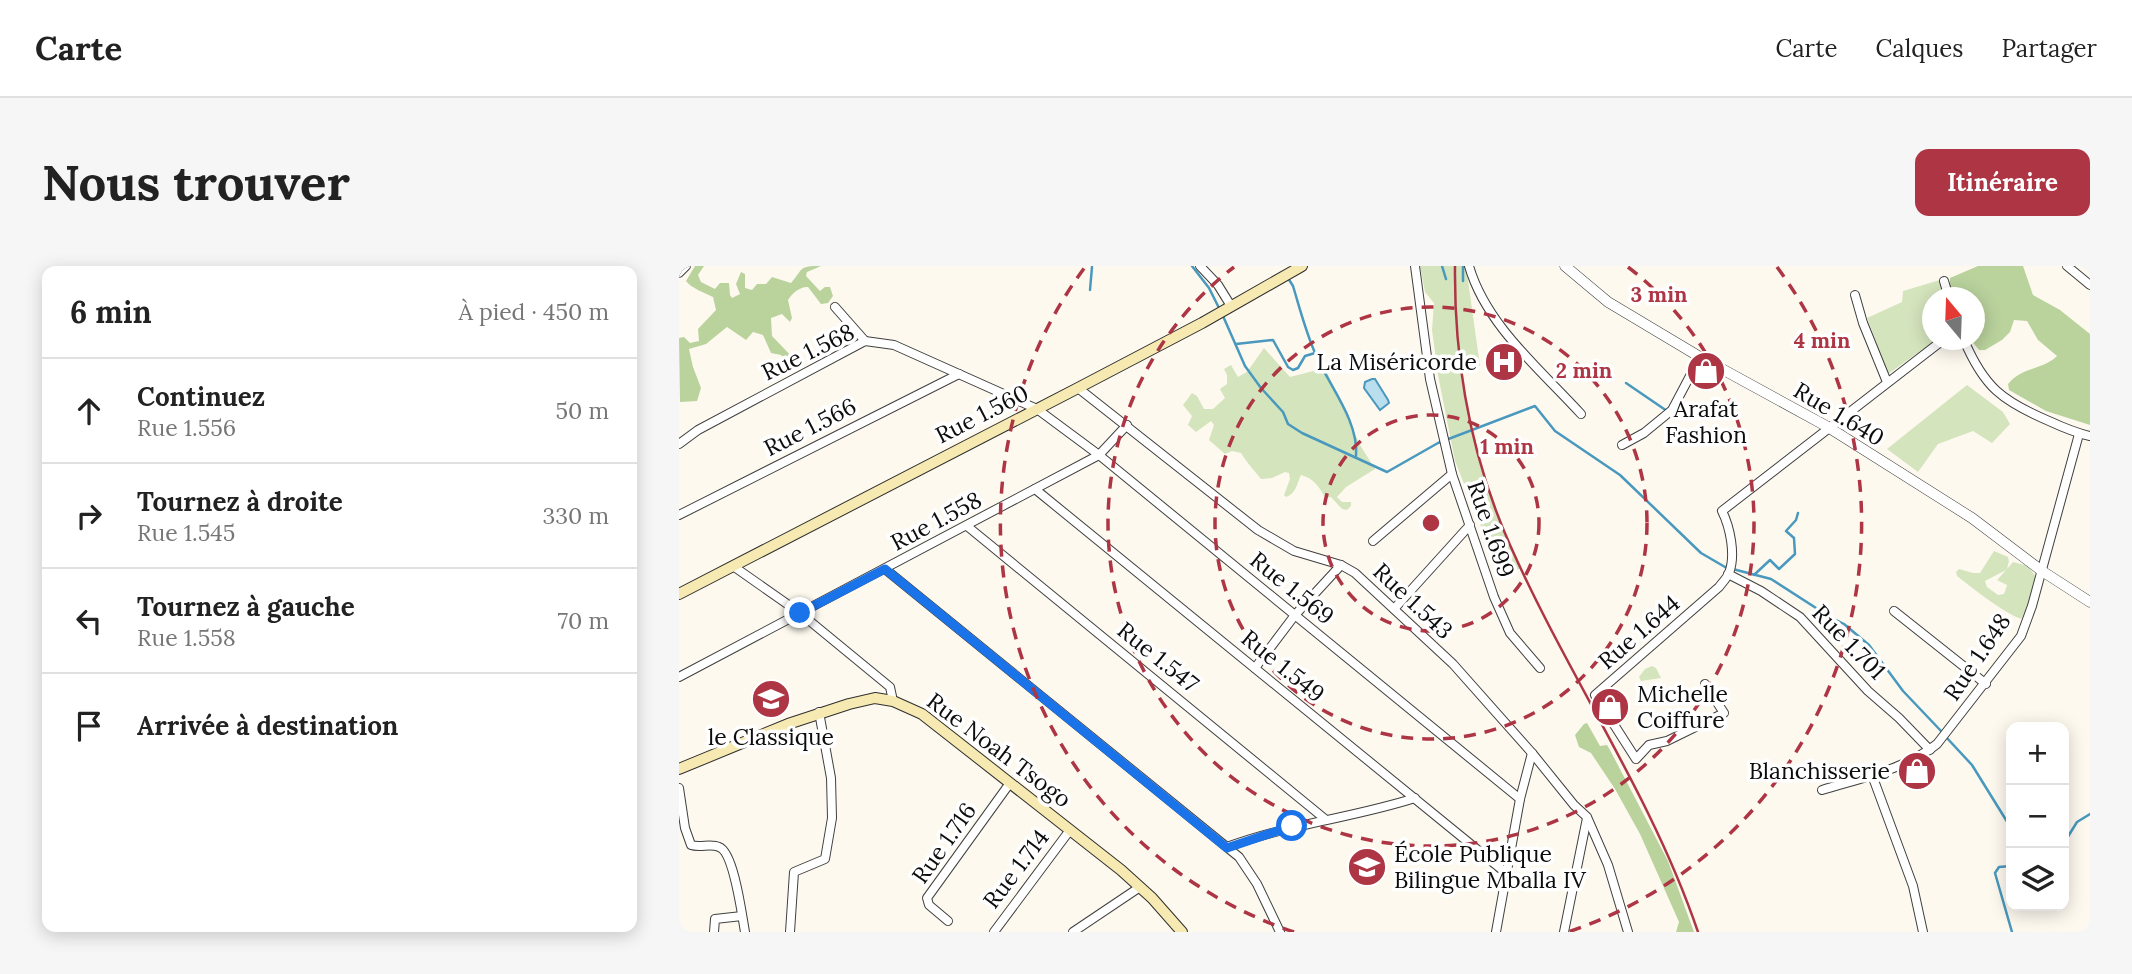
<!DOCTYPE html>
<html lang="fr">
<head>
<meta charset="utf-8">
<style>
	:root { --surface:#fff; --page:#f6f6f6; --text:#222; --muted:#767676; --line:#e0e0e0; --accent:#ad3544 }
	body { margin:0; font-family:Lora,serif; background:var(--page); color:var(--text) }
	.controls { position:absolute; right:21px; bottom:21px; display:grid; overflow:hidden; border-radius:14px; box-shadow:0 4px 18px #0003 }
	.controls button { width:63px; height:63px; display:grid; place-items:center; padding:0; border:0; border-bottom:2px solid var(--line); background:var(--surface); color:var(--text); font:35px sans-serif }
	.compass { position:absolute; left:1243px; top:21px; width:63px; height:63px; border-radius:50%; background:var(--surface); box-shadow:0 4px 18px #0003; rotate:341deg }
	.stop { position:absolute; width:21px; height:21px; margin:-16px; border:5px solid #1a73e8; border-radius:50%; background:#fff }
	.stop.end { background:#1a73e8; border-color:#fff; box-shadow:0 2px 7px #0008 }
	.list { margin:0; padding:0; list-style:none }
	h2 { display:flex; justify-content:space-between; align-items:center; height:91px; margin:0; padding:0 28px; font-size:30px }
	h2 small { font-size:23px; font-weight:400; color:var(--muted) }
	.list li { display:grid; grid-template-columns:46px 1fr auto; gap:21px; align-items:center; box-sizing:border-box; height:105px; padding:0 28px; border-top:2px solid var(--line) }
	.list b { display:block; font-size:26px; white-space:nowrap }
	.list p { margin:0; font-size:23px; white-space:nowrap; color:var(--muted) }
	.list em { font-size:23px; font-style:normal; color:var(--muted) }
	.icon { flex:none; width:38px; height:38px; fill:none; stroke:currentColor; stroke-width:2; stroke-linecap:round; stroke-linejoin:round }
	.map { position:relative; flex:none; width:1411px; height:666px; overflow:hidden; border-radius:14px }
	header { display:flex; align-items:center; gap:42px; box-sizing:border-box; height:98px; padding:0 35px; background:var(--surface); border-bottom:2px solid var(--line) }
	header strong { font-size:33px }
	nav { display:flex; gap:38px; margin-inline-start:auto; font-size:24px }
	.intro { display:flex; align-items:center; justify-content:space-between; box-sizing:border-box; height:168px; padding:0 42px }
	h1 { margin:0; font-size:49px }
	.button { padding:18px 32px; border-radius:14px; background:var(--accent); color:#fff; font-size:24px; font-weight:700 }
	main { display:flex; gap:42px; padding:0 42px }
	aside { flex:1; background:var(--surface); border-radius:14px; box-shadow:0 4px 18px #0003 }
	.map>svg:first-child { display:block }
</style>
</head>
<body>
<header>
<strong>Carte</strong>
<nav><a>Carte</a><a>Calques</a><a>Partager</a></nav>
</header>
<div class="intro"><h1>Nous trouver</h1><a class="button">Itinéraire</a></div>
<main>
<aside>
<h2>6 min<small>À pied · 450 m</small></h2>
<ul class="list">
<li><svg class="icon" aria-label="ahead" viewBox="0 0 24 24"><path d="M12 20V5M6 11l6-6 6 6"/></svg><div><b>Continuez</b><p>Rue 1.556</p></div><em>50 m</em></li>
<li><svg class="icon" aria-label="right" viewBox="0 0 24 24"><path d="M7 20v-9h11M14 6l5 5-5 5"/></svg><div><b>Tournez à droite</b><p>Rue 1.545</p></div><em>330 m</em></li>
<li><svg class="icon" aria-label="left" viewBox="0 0 24 24"><path d="M17 20v-9H6M10 6l-5 5 5 5"/></svg><div><b>Tournez à gauche</b><p>Rue 1.558</p></div><em>70 m</em></li>
<li><svg class="icon" aria-label="arrive" viewBox="0 0 24 24"><path d="M6 21V4h12l-3 4 3 4H6"/></svg><div><b>Arrivée à destination</b></div></li>
</ul>
</aside>
<div class="map">
<svg width="1411" height="666" viewBox="0 0 1411 666">
	<rect width="100%" height="100%" fill="#fdf9ef"/>
	<g fill="#d4e4bc" fill-rule="evenodd">
		<path d="M741 0H787L801 100 781 104C791 172 812 240 842 302L827 308 819 303 776 195 759 109 753 64 755 37 746 26Z"/>
		<polygon points="1261,14 1266,31 1254,32 1254,74 1257,74 1209,108 1188,52 1223,36 1224,25"/>
		<path d="M585 82 611 111 646 102 681 179 696 203 667 221 658 231 663 236H672V240L668 244 663 243 652 231 646 232C641 221 634 212 622 209 618 217 617 228 607 231L605 229 611 213 610 207 606 206 593 212 582 213C575 204 568 197 562 187L553 185 546 188 530 174 535 159 532 155 517 166 509 159 513 150 504 139 513 127 518 130 525 143H534L546 132 541 123 548 118V109L545 103 552 99 559 111 568 106Z"/>
		<polygon points="1288,119 1324,146 1331,158 1313,177 1294,165 1259,178 1239,206 1208,183"/>
		<path d="M1315 285 1329 291 1330 295 1328 303 1334 296 1349 300 1357 311 1351 338 1342 353C1322 345 1296 324 1278 310L1277 306 1280 303 1294 307H1301ZM1327 304 1318 314 1328 319 1325 328 1319 329 1308 321 1306 315Z"/>
		<polygon points="973,400 977,402 982,412 962,415 960,411 966,403"/>
	</g>
	<g fill="#bad39d">
		<path d="M16 0H25L19 9 22 16 36 23 41 17H50L51 29 53 32 61 28 57 18 62 6 66 8V22L73 24 78 18H87L93 11 112 17C125 2 119 0 142 0L128 6 127 10 141 25 146 21H151L154 30 149 37 142 38 129 21C122 20 113 27 109 34L113 52 111 56 103 48 92 52 93 70 117 95 115 98 110 97 102 89 92 87 84 69 74 66 67 74 48 61 27 78 10 83 14 101 22 122 18 135 1 136 0 72 5 71 11 77 20 75 19 63 37 44 34 31C26 27 12 22 7 15Z"/>
		<path d="M1299 0H1344L1354 29 1381 44 1411 68V159L1367 145 1330 124 1329 118C1342 101 1364 104 1378 90L1359 74 1348 55 1335 54 1331 66 1323 74 1306 84H1300L1292 74H1296V32L1275 31 1271 23V12Z"/>
		<polygon points="908,457 921,480 928,479 931,484 989,595 1015,666 997,666 1000,656 961,568 936,523 912,487 900,481 896,469 905,458"/>
	</g>
	<polygon fill="#b9dfef" stroke="#4998be" stroke-width="2" points="693,113 696,113 709,134 710,137 701,144 685,122 686,116"/>
	<g fill="none" stroke-linecap="round" stroke-linejoin="round">
		<g stroke="#4998be" stroke-width="2.5">
			<polyline points="513,0 530,22 541,44"/>
			<polyline points="763,0 767,13"/>
			<polyline points="784,0 784,15"/>
			<path d="M609 12 614 20C621 43 627 67 637 89 650 120 680 155 677 190"/>
			<polyline points="411,24 413,1"/>
			<polyline points="544,50 566,100 582,122 604,146 609,158 623,167 708,206 759,177 856,140 876,165 941,209 1022,287 1046,301 1092,313 1151,351 1165,358 1190,379 1224,425 1263,466"/>
			<polyline points="557,78 594,74 609,101 614,104 619,102 626,90 636,87"/>
			<polyline points="947,117 988,145"/>
			<polyline points="1075,309 1091,294 1100,303 1116,288 1115,272 1107,265 1117,254 1119,247"/>
			<polyline points="1267,471 1293,499 1332,562"/>
			<polyline points="1385,577 1398,556 1411,548"/>
			<polyline points="1332,600 1320,601 1316,607 1333,666"/>
		</g>
		<g stroke="#404040" stroke-width="10">
			<g id="minor">
				<polyline points="521,0 539,19 552,40"/>
				<polyline points="736,0 751,113 773,208 815,331 831,367 861,402"/>
				<path d="M790 0C807 59 861 103 902 148"/>
				<polyline points="1388,0 1411,19"/>
				<polyline points="0,7 7,0"/>
				<polyline points="1265,15 1270,32"/>
				<polyline points="1176,29 1184,57 1208,116"/>
				<polyline points="156,41 186,75"/>
				<path d="M1285 74C1305 121 1323 135 1370 155 1383 161 1397 167 1411 170"/>
				<polyline points="399,122 579,264 615,285 662,299 676,307 774,398 853,487 895,539 908,551 929,599 949,666"/>
				<polyline points="0,178 19,164 186,75 215,79 358,143 420,189 841,533"/>
				<polyline points="943,179 965,167 993,144 1021,91"/>
				<polyline points="356,223 827,607"/>
				<polyline points="0,249 280,108"/>
				<polyline points="288,260 646,553"/>
				<polyline points="694,275 773,208"/>
				<polyline points="54,300 121,347 211,421 214,435"/>
				<polyline points="206,303 560,591 578,618 601,666"/>
				<polyline points="1049,308 1082,325 1121,351 1189,425 1220,452 1251,484"/>
				<polyline points="715,343 791,259"/>
				<polyline points="1215,345 1307,418"/>
				<polyline points="576,402 616,349 662,299"/>
				<polyline points="0,411 420,189 448,159"/>
				<path d="M1026 418 1045 447 988 475 970 479 957 493 916 429 1040 321C1043 317 1048 312 1050 307 1057 289 1051 261 1043 245L1264 74"/>
				<polyline points="1193,509 1234,620 1244,666"/>
				<path d="M0 522 6 562 12 579C21 582 32 577 40 581 55 586 63 650 66 666"/>
				<path d="M1143 524C1182 512 1225 504 1258 478L1342 370 1353 340 1400 168"/>
				<path d="M548 581C609 558 674 552 736 532"/>
				<polyline points="269,655 250,639 248,632 331,517"/>
				<polyline points="35,666 36,653 63,650"/>
				<polyline points="111,666 115,606 146,593 153,552 152,512 140,446"/>
				<polyline points="315,666 391,564"/>
				<polyline points="394,666 461,621"/>
				<polyline points="817,666 841,533 853,487"/>
				<polyline points="885,666 908,552"/>
			</g>
		</g>
		<g stroke="#404040" stroke-width="11">
			<polyline id="tertiary" points="886,0 929,36 1021,91 1149,161 1293,252 1363,305 1411,336"/>
		</g>
		<g stroke="#2f2f2f" stroke-width="12">
			<g id="secondary">
				<polyline points="0,328 399,122 523,57 623,0"/>
				<polyline points="0,503 109,458 170,438 196,432 214,435 243,448 442,604 473,632 503,666"/>
			</g>
		</g>
		<use href="#minor" stroke="#fff" stroke-width="8"/>
		<use href="#tertiary" stroke="#fff" stroke-width="10"/>
		<use href="#secondary" stroke="#f6e9b1" stroke-width="10"/>
		<path stroke="#ad3544" stroke-width="2.5" d="M776 0C775 96 792 191 831 279 889 410 973 530 1019 666"/>
	</g>
	<g fill="none" stroke-linecap="round" stroke-linejoin="round">
		<polyline stroke="#1a73e8" stroke-width="9" points="121,347 206,303 548,582 613,560"/>
	</g>
	<g fill="none" stroke="#ad3544" stroke-width="3.5" stroke-dasharray="12 9">
		<circle cx="752" cy="257" r="108"/>
		<circle cx="752" cy="257" r="216"/>
		<path d="M949 1A323 323 0 1 1 555 1"/>
		<path d="M615 666A431 431 0 0 1 406 1M1098 1A431 431 0 0 1 889 666"/>
	</g>
	<defs>
		<g id="hospital-disc" transform="scale(2.0125)"><circle r="9.5" fill="#ad3544" stroke="#fff"/><path d="M-5-5h3v3.5h4V-5h3V5h-3V1.5h-4V5h-3Z" fill="#fff"/></g>
		<g id="shop-disc" transform="scale(2.0125)"><circle r="9.5" fill="#ad3544" stroke="#fff"/><path d="M-5-2.5h2.3a2.7 3.5 0 0 1 5.4 0H5L5.5 6h-11ZM-1.5-2.5h3a1.5 2.3 0 0 0-3 0Z" fill="#fff"/></g>
		<g id="school-disc" transform="scale(2.0125)"><circle r="9.5" fill="#ad3544" stroke="#fff"/><path d="M0-5L7-2L0 1L-7-2ZM-4 1L0 2.5L4 1V4Q0 6-4 4Z" fill="#fff"/></g>
	</defs>
	<g fill-rule="evenodd">
		<use href="#hospital-disc" x="825" y="96"/>
		<use href="#shop-disc" x="1027" y="105"/>
		<use href="#school-disc" x="92" y="433"/>
		<use href="#shop-disc" x="931" y="441"/>
		<use href="#shop-disc" x="1238" y="505"/>
		<use href="#school-disc" x="688" y="601"/>
	</g>
	<g text-anchor="middle" stroke-width="7" stroke-linejoin="round" paint-order="stroke">
		<g font-size="23" fill="#0d0d0d" stroke="#fff">
			<text transform="translate(129 86) rotate(-26)" y="8">Rue 1.568</text>
			<text transform="translate(303 148) rotate(-27)" y="8">Rue 1.560</text>
			<text transform="translate(1160 148) rotate(31)" y="8">Rue 1.640</text>
			<text transform="translate(131 161) rotate(-27)" y="8">Rue 1.566</text>
			<text transform="translate(257 255) rotate(-28)" y="8">Rue 1.558</text>
			<text transform="translate(812 263) rotate(71)" y="8">Rue 1.699</text>
			<text transform="translate(613 322) rotate(39)" y="8">Rue 1.569</text>
			<text transform="translate(734 335) rotate(43)" y="8">Rue 1.543</text>
			<text transform="translate(960 366) rotate(-41)" y="8">Rue 1.644</text>
			<text transform="translate(1170 376) rotate(46)" y="8">Rue 1.701</text>
			<text transform="translate(479 391) rotate(39)" y="8">Rue 1.547</text>
			<text transform="translate(1298 391) rotate(-56)" y="8">Rue 1.648</text>
			<text transform="translate(604 400) rotate(39)" y="8">Rue 1.549</text>
			<text transform="translate(320 484) rotate(37)" y="8">Rue Noah Tsogo</text>
			<text transform="translate(265 577) rotate(-55)" y="8">Rue 1.716</text>
			<text transform="translate(337 603) rotate(-53)" y="8">Rue 1.714</text>
		</g>
		<g font-size="23" fill="#0d0d0d" stroke="#fff" text-anchor="end">
			<text x="798" y="104">La Miséricorde</text>
			<text x="1027" y="151" text-anchor="middle">Arafat<tspan x="1027" dy="26">Fashion</tspan></text>
			<text x="958" y="436" text-anchor="start">Michelle<tspan x="958" dy="26">Coiffure</tspan></text>
			<text x="92" y="479" text-anchor="middle">le Classique</text>
			<text x="1211" y="513">Blanchisserie</text>
			<text x="715" y="596" text-anchor="start">École Publique<tspan x="715" dy="26">Bilingue Mballa IV</tspan></text>
		</g>
	</g>
	<circle cx="752" cy="257" r="10" fill="#ad3544" stroke="#fff" stroke-width="3.5"/>
	<g font-size="21" text-anchor="middle" font-weight="bold" fill="#ad3544" stroke="#fff" stroke-width="7" stroke-linejoin="round" paint-order="stroke">
		<text x="980" y="36">3 min</text>
		<text x="1143" y="82">4 min</text>
		<text x="905" y="112">2 min</text>
		<text x="828" y="188">1 min</text>
	</g>
</svg>
<div class="controls">
<button>+</button>
<button>−</button>
<button><svg class="icon" aria-label="layers" viewBox="0 0 24 24"><path d="M12 4l9 5-9 5-9-5zM3 14l9 5 9-5"/></svg></button>
</div>
<svg class="compass" viewBox="-18 -18 36 36"><path d="M0-13l5 13h-10z" fill="#e53935"/><path d="M0 13l5-13h-10z" fill="#767676"/></svg>
<div class="stop" style="left:613px;top:560px"></div>
<div class="stop end" style="left:121px;top:347px"></div>
</div>
</main>
</body>
</html>
